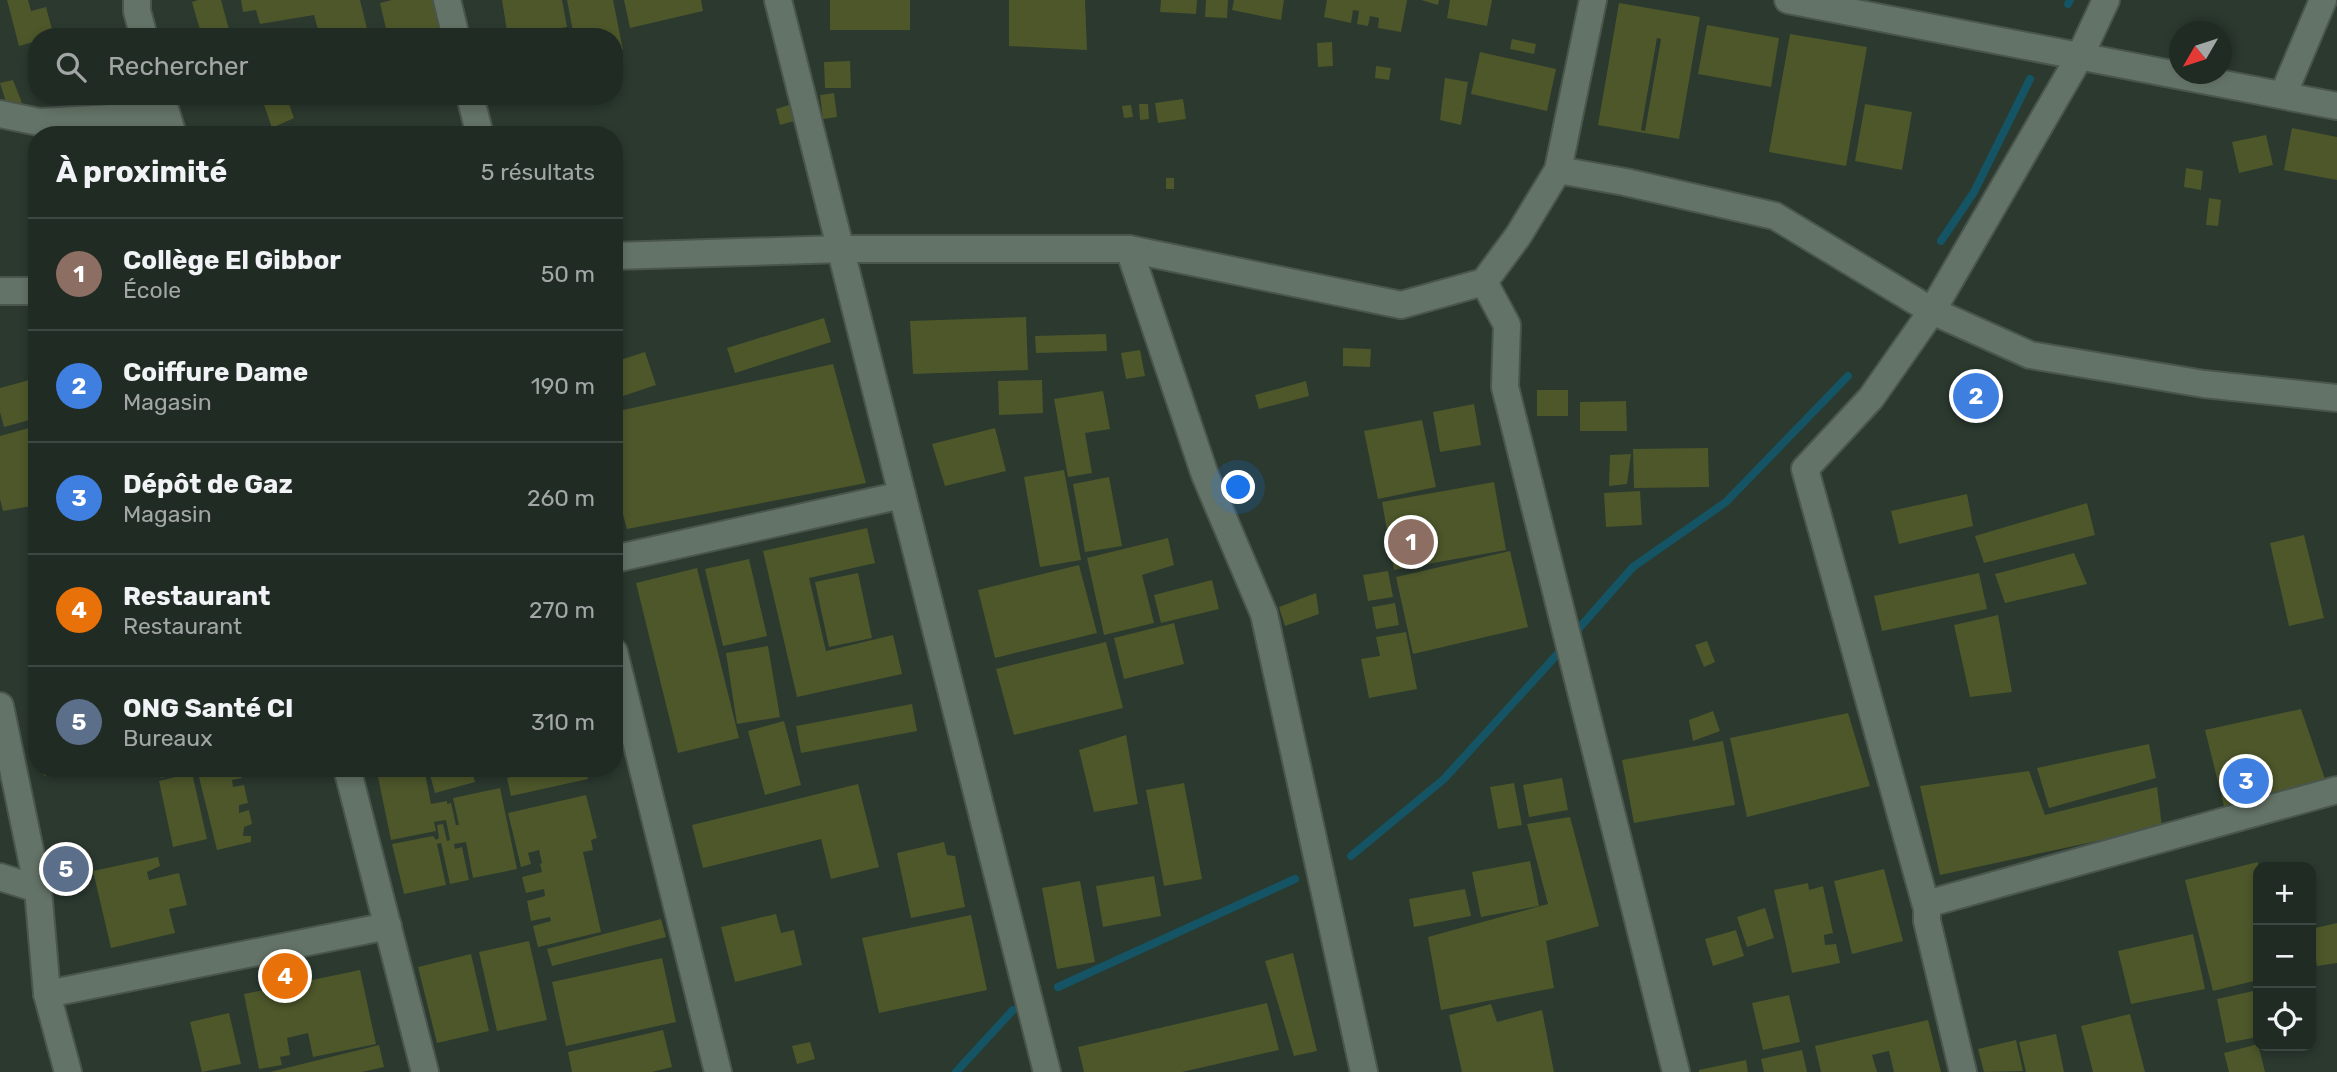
<!DOCTYPE html>
<html lang="fr">
<head>
<meta charset="utf-8">
<style>
	:root { --surface:#202b23; --page:#28332b; --text:#f1f3f6; --muted:#a2a7a6; --line:#3d4741; --accent:#f790cd }
	body { margin:0; font-family:Rubik,sans-serif; background:var(--page); color:var(--text) }
	.controls { position:absolute; right:21px; bottom:21px; display:grid; overflow:hidden; border-radius:14px; box-shadow:0 4px 10px #0003 }
	.controls button { width:63px; height:63px; display:grid; place-items:center; padding:0; border:0; border-bottom:2px solid var(--line); background:var(--surface); color:var(--text); font:35px sans-serif }
	.compass { position:absolute; left:2169px; top:21px; width:63px; height:63px; border-radius:50%; background:var(--surface); box-shadow:0 4px 10px #0003; rotate:231deg }
	.you { position:absolute; left:1239px; top:488px; width:24px; height:24px; margin:-18px; border:5px solid #fff; border-radius:50%; background:#1a73e8; box-shadow:0 0 0 10px #1a73e833 }
	.badge { display:grid; place-items:center; width:46px; height:46px; border-radius:50%; background:var(--accent); color:#fff; font-size:23px; font-weight:700 }
	.pin { position:absolute; translate:-50% -50%; border:4px solid #fff; box-shadow:0 2px 7px #0006 }
	.list { margin:0; padding:0; list-style:none }
	h2 { display:flex; justify-content:space-between; align-items:center; height:91px; margin:0; padding:0 28px; font-size:30px }
	h2 small { font-size:23px; font-weight:400; color:var(--muted) }
	.list li { display:grid; grid-template-columns:46px 1fr auto; gap:21px; align-items:center; box-sizing:border-box; height:112px; padding:0 28px; border-top:2px solid var(--line) }
	.list b { display:block; font-size:26px; white-space:nowrap }
	.list p { margin:0; font-size:23px; white-space:nowrap; color:var(--muted) }
	.list em { font-size:23px; font-style:normal; color:var(--muted) }
	.icon { flex:none; width:38px; height:38px; fill:none; stroke:currentColor; stroke-width:2; stroke-linecap:round; stroke-linejoin:round }
	.map { position:relative; flex:none; width:2337px; height:1072px; overflow:hidden }
	.search { position:absolute; background:var(--surface); box-shadow:0 4px 10px #0003; left:28px; top:28px; width:595px; height:77px; display:flex; align-items:center; gap:18px; box-sizing:border-box; padding:0 24px; border-radius:28px; color:var(--muted); font-size:26px }
	.panel { position:absolute; background:var(--surface); box-shadow:0 4px 10px #0003; left:28px; top:126px; width:595px; height:651px; border-radius:28px }
	.map>svg:first-child { display:block }
</style>
</head>
<body>
<div class="map">
<svg width="2337" height="1072" viewBox="0 0 2337 1072">
	<rect width="100%" height="100%" fill="#2b392f"/>
	<g fill="none" stroke-linecap="round" stroke-linejoin="round">
		<g stroke="#145464" stroke-width="8">
			<polyline points="2068,4 2070,0"/>
			<polyline points="1941,241 1974,192 2030,79"/>
			<polyline points="1573,635 1633,567 1726,502 1848,376"/>
			<polyline points="1351,856 1444,779 1563,648"/>
			<polyline points="1058,987 1295,879"/>
			<polyline points="956,1072 1013,1010"/>
		</g>
	</g>
	<g fill="#4d572a" fill-rule="evenodd">
		<polygon points="7,0 28,0 31,11 46,7 54,37 37,37 37,41 19,46"/>
		<polygon points="198,0 221,0 231,37 202,37 192,2"/>
		<polygon points="241,0 360,0 369,37 320,37 314,15 260,24 256,10 243,12"/>
		<polygon points="392,0 434,0 443,37 388,37 380,3"/>
		<polygon points="502,0 562,0 567,27 508,37"/>
		<polygon points="567,0 613,0 623,50 614,52 614,37 574,37"/>
		<polygon points="624,0 701,0 703,11 630,28"/>
		<rect x="830" y="0" width="80" height="30"/>
		<polygon points="1009,0 1085,0 1087,50 1009,46"/>
		<polygon points="1161,0 1197,0 1196,14 1160,12"/>
		<polygon points="1206,0 1228,0 1227,18 1205,17"/>
		<polygon points="1234,0 1284,0 1281,20 1232,10"/>
		<polygon points="1327,0 1407,0 1401,32 1378,28 1379,18 1370,16 1368,26 1357,24 1359,11 1353,10 1351,23 1324,17"/>
		<polygon points="1421,0 1439,0 1438,5"/>
		<polygon points="1450,0 1492,0 1487,26 1447,18"/>
		<path d="M1619 3 1700 17 1679 139 1598 125ZM1657 38 1661 39 1645 131 1641 130Z"/>
		<polygon points="1707,25 1779,38 1771,87 1698,74"/>
		<polygon points="1790,34 1867,47 1846,166 1769,152"/>
		<polygon points="1512,39 1536,44 1534,54 1510,49"/>
		<polygon points="1332,42 1333,66 1318,67 1317,43"/>
		<polygon points="1480,52 1556,69 1547,111 1471,94"/>
		<polygon points="850,61 851,88 825,88 824,62"/>
		<polygon points="1376,66 1391,68 1389,80 1375,78"/>
		<polygon points="1445,78 1468,82 1461,125 1440,120"/>
		<polygon points="13,80 22,103 6,102 0,83"/>
		<polygon points="834,93 837,117 823,119 820,95"/>
		<polygon points="261,96 286,96 294,118 272,128"/>
		<polygon points="1183,99 1186,119 1158,123 1155,103"/>
		<polygon points="1139,104 1148,104 1149,119 1140,120"/>
		<polygon points="1865,104 1912,112 1902,170 1855,161"/>
		<polygon points="789,105 794,121 780,125 776,109"/>
		<polygon points="1131,105 1133,117 1124,118 1122,106"/>
		<polygon points="2292,128 2337,137 2337,180 2284,170"/>
		<polygon points="2266,135 2273,165 2239,173 2232,142"/>
		<polygon points="2186,168 2203,171 2201,190 2184,187"/>
		<rect x="1166" y="178" width="8" height="11"/>
		<polygon points="2209,198 2221,200 2218,226 2206,225"/>
		<polygon points="1026,317 1028,370 913,374 910,321"/>
		<polygon points="824,318 831,342 735,373 727,348"/>
		<polygon points="1106,334 1107,351 1036,353 1035,336"/>
		<polygon points="1343,348 1371,349 1370,367 1343,366"/>
		<polygon points="1140,350 1145,376 1126,379 1121,353"/>
		<polygon points="645,352 656,385 614,399 614,362"/>
		<polygon points="833,364 866,483 627,529 614,482 614,412"/>
		<polygon points="37,378 37,418 4,427 0,412 0,388"/>
		<polygon points="1042,380 1043,413 999,415 998,381"/>
		<polygon points="1306,381 1309,396 1259,409 1255,395"/>
		<rect x="1537" y="390" width="31" height="26"/>
		<polygon points="1103,391 1110,429 1085,433 1092,473 1068,477 1054,399"/>
		<polygon points="1626,401 1627,431 1580,431 1580,402"/>
		<polygon points="1474,404 1481,445 1440,452 1433,412"/>
		<polygon points="1422,420 1436,487 1378,499 1364,431"/>
		<polygon points="29,428 37,459 37,505 3,511 0,499 0,436"/>
		<polygon points="995,428 1006,471 945,486 932,444"/>
		<polygon points="1708,448 1709,487 1634,488 1633,449"/>
		<polygon points="1631,454 1627,484 1609,486 1610,455"/>
		<polygon points="1064,470 1081,560 1040,567 1024,477"/>
		<polygon points="1109,477 1122,546 1085,552 1073,484"/>
		<polygon points="1494,482 1506,550 1394,570 1382,502"/>
		<polygon points="1640,491 1642,525 1606,527 1604,493"/>
		<polygon points="1967,494 1973,526 1899,544 1891,511"/>
		<polygon points="2087,503 2095,535 1984,563 1975,536"/>
		<polygon points="867,528 875,563 809,578 826,651 893,635 902,674 797,697 763,551"/>
		<polygon points="2304,535 2324,618 2289,626 2270,543"/>
		<polygon points="1168,538 1174,565 1142,575 1154,623 1104,635 1087,558"/>
		<polygon points="1510,551 1528,627 1413,654 1396,577"/>
		<polygon points="2074,553 2087,584 2005,603 1995,574"/>
		<polygon points="749,559 767,636 723,646 705,569"/>
		<polygon points="1079,565 1097,633 995,658 978,590"/>
		<polygon points="697,568 739,738 678,753 636,583"/>
		<polygon points="1388,571 1393,597 1368,601 1363,575"/>
		<polygon points="858,573 872,638 829,647 815,582"/>
		<polygon points="1979,573 1987,609 1882,631 1874,596"/>
		<polygon points="1212,580 1219,609 1161,623 1154,595"/>
		<polygon points="1316,593 1319,614 1285,626 1279,607"/>
		<polygon points="1395,603 1399,625 1376,629 1372,607"/>
		<polygon points="1998,615 2012,692 1970,697 1954,625"/>
		<polygon points="1174,623 1184,664 1124,679 1114,638"/>
		<polygon points="1406,632 1417,689 1369,698 1361,659 1380,656 1376,637"/>
		<polygon points="1707,641 1715,662 1704,667 1695,645"/>
		<polygon points="1106,642 1123,708 1014,735 996,669"/>
		<polygon points="768,646 780,717 737,724 726,653"/>
		<polygon points="912,704 917,731 801,753 796,726"/>
		<polygon points="2301,709 2326,782 2225,810 2205,730"/>
		<polygon points="1713,711 1720,731 1693,741 1689,720"/>
		<polygon points="1848,713 1870,786 1747,817 1730,738"/>
		<polygon points="784,721 801,785 765,795 748,731"/>
		<polygon points="1126,735 1138,804 1094,812 1079,750"/>
		<polygon points="1723,741 1735,805 1634,823 1622,760"/>
		<polygon points="2149,744 2156,778 2049,808 2037,768"/>
		<polygon points="42,768 65,768 65,769 44,776"/>
		<polygon points="158,768 190,768 190,769 161,778"/>
		<polygon points="201,768 240,768 242,778 232,780 233,787 244,785 248,803 239,805 239,813 249,810 252,824 244,827 243,836 251,836 251,842 217,850 197,769"/>
		<polygon points="395,768 424,768 431,804 447,801 447,804 451,803 456,825 459,825 453,798 500,788 517,869 473,878 466,842 454,844 455,849 462,847 469,880 450,884 441,843 437,844 446,885 404,894 392,844 433,836 436,840 439,838 437,825 443,824 447,841 450,840 446,820 434,822 436,831 391,840 377,772"/>
		<polygon points="428,768 471,768 475,782 435,793"/>
		<polygon points="548,768 585,768 588,779 511,796 507,778"/>
		<polygon points="2029,771 2045,815 2157,787 2162,827 1940,875 1920,786"/>
		<polygon points="192,773 207,839 173,847 159,781"/>
		<polygon points="1562,778 1568,810 1529,817 1523,785"/>
		<polygon points="1184,783 1202,879 1164,886 1146,790"/>
		<polygon points="1514,783 1522,825 1498,829 1490,787"/>
		<polygon points="858,784 879,867 831,879 821,839 703,868 692,825"/>
		<polygon points="586,795 597,838 591,840 593,850 583,852 601,932 538,947 533,926 551,921 550,917 531,921 527,901 545,896 544,889 526,893 522,877 542,872 540,864 542,863 539,850 528,853 531,864 521,867 508,813"/>
		<polygon points="1570,817 1599,926 1546,941 1554,988 1441,1010 1428,937 1548,904 1527,824"/>
		<polygon points="944,842 947,855 955,856 965,907 911,918 897,853"/>
		<polygon points="158,857 160,866 147,872 149,880 179,873 187,905 169,909 175,933 111,948 93,871"/>
		<polygon points="1530,861 1539,906 1481,917 1472,872"/>
		<polygon points="2258,862 2258,980 2213,991 2185,880"/>
		<polygon points="1884,869 1903,941 1852,954 1834,881"/>
		<polygon points="1154,876 1161,916 1103,927 1096,886"/>
		<polygon points="1080,881 1095,962 1057,969 1042,888"/>
		<polygon points="1808,883 1809,890 1823,886 1833,933 1824,935 1825,945 1836,944 1840,963 1792,973 1774,890"/>
		<polygon points="1465,889 1471,916 1414,927 1409,899"/>
		<polygon points="1765,908 1774,938 1747,947 1737,917"/>
		<polygon points="776,914 781,933 794,930 802,965 735,982 721,927"/>
		<polygon points="971,915 987,990 879,1013 862,938"/>
		<polygon points="661,919 666,937 552,966 547,949"/>
		<polygon points="2337,923 2337,963 2317,966 2311,929"/>
		<polygon points="1736,930 1744,956 1713,966 1705,939"/>
		<polygon points="2193,934 2205,989 2131,1004 2118,951"/>
		<polygon points="529,941 547,1020 497,1031 479,952"/>
		<polygon points="1293,953 1317,1051 1294,1056 1265,961"/>
		<polygon points="471,954 489,1031 437,1043 418,967"/>
		<polygon points="662,958 676,1022 566,1046 552,982"/>
		<polygon points="360,970 376,1044 313,1057 308,1033 287,1038 290,1055 280,1057 282,1065 259,1069 244,994"/>
		<polygon points="2258,990 2258,1037 2226,1043 2217,999"/>
		<polygon points="1789,995 1800,1042 1763,1050 1752,1003"/>
		<polygon points="1267,1003 1279,1050 1182,1072 1084,1072 1078,1047"/>
		<polygon points="1491,1004 1497,1022 1542,1010 1554,1072 1462,1072 1449,1015"/>
		<polygon points="229,1013 241,1064 202,1072 190,1022"/>
		<polygon points="2130,1014 2145,1072 2093,1072 2081,1026"/>
		<polygon points="1928,1020 1941,1072 1894,1072 1889,1051 1872,1055 1877,1072 1821,1072 1815,1046"/>
		<polygon points="663,1030 672,1067 652,1072 572,1072 568,1052"/>
		<polygon points="2056,1034 2064,1072 2026,1072 2019,1042"/>
		<polygon points="2016,1040 2023,1071 1984,1072 1978,1049"/>
		<polygon points="810,1042 815,1059 797,1064 792,1046"/>
		<polygon points="2258,1044 2265,1072 2229,1072 2224,1053"/>
		<polygon points="379,1045 384,1067 362,1072 270,1072"/>
		<polygon points="1802,1050 1807,1072 1764,1072 1761,1059"/>
		<polygon points="1746,1060 1748,1072 1699,1072 1699,1070"/>
	</g>
	<g fill="none" stroke-linecap="round" stroke-linejoin="round">
		<g stroke="#4a564d" stroke-width="30">
			<g id="minor">
				<polyline points="137,0 137,11 144,37"/>
				<polyline points="447,0 456,37"/>
				<polyline points="778,0 1047,1072"/>
				<polyline points="1788,0 2337,106"/>
				<polyline points="2283,95 2323,0"/>
				<polyline points="161,96 173,135"/>
				<polyline points="470,96 480,135"/>
				<polyline points="0,114 39,122 166,115"/>
				<polyline points="1558,170 1593,0"/>
				<polyline points="1129,249 1205,475 1264,614 1364,1072"/>
				<polyline points="614,256 841,249 1129,249 1401,305 1484,282 1518,236 1558,170 1625,182 1775,216 1932,311 2030,355 2204,384 2337,398"/>
				<polyline points="1484,282 1507,325 1505,387 1676,1072"/>
				<polyline points="0,291 37,291"/>
				<polyline points="614,559 902,495"/>
				<polyline points="614,652 718,1072"/>
				<polyline points="0,706 38,889 47,994 68,1072"/>
				<polyline points="347,768 425,1072"/>
				<polyline points="0,877 38,889"/>
				<polyline points="1927,909 1805,469 1871,398 1932,311 2080,56 2106,0"/>
				<polyline points="47,994 388,926"/>
				<polyline points="1963,1072 1927,921 1927,909 1930,903 2337,790"/>
			</g>
		</g>
		<use href="#minor" stroke="#647367" stroke-width="26"/>
	</g>
</svg>
<div class="controls">
<button>+</button>
<button>−</button>
<button><svg class="icon" aria-label="locate" viewBox="0 0 24 24"><circle cx="12" cy="12" r="6"/><path d="M12 2v4M12 18v4M2 12h4M18 12h4"/></svg></button>
</div>
<svg class="compass" viewBox="-18 -18 36 36"><path d="M0-13l5 13h-10z" fill="#e53935"/><path d="M0 13l5-13h-10z" fill="#a2a7a6"/></svg>
<div class="you"></div>
<div class="pin badge" style="left:1411px;top:542px;background:#8d6e63">1</div>
<div class="pin badge" style="left:1976px;top:396px;background:#3f7fe0">2</div>
<div class="pin badge" style="left:2246px;top:781px;background:#3f7fe0">3</div>
<div class="pin badge" style="left:285px;top:976px;background:#e8710a">4</div>
<div class="pin badge" style="left:66px;top:869px;background:#5c6f8a">5</div>
<div class="search"><svg class="icon" aria-label="search" viewBox="0 0 24 24"><circle cx="10" cy="10" r="6"/><path d="M15 15l6 6"/></svg>Rechercher</div>
<section class="panel">
<h2>À proximité<small>5 résultats</small></h2>
<ul class="list">
<li><span class="badge" style="background:#8d6e63">1</span><div><b>Collège El Gibbor</b><p>École</p></div><em>50 m</em></li>
<li><span class="badge" style="background:#3f7fe0">2</span><div><b>Coiffure Dame</b><p>Magasin</p></div><em>190 m</em></li>
<li><span class="badge" style="background:#3f7fe0">3</span><div><b>Dépôt de Gaz</b><p>Magasin</p></div><em>260 m</em></li>
<li><span class="badge" style="background:#e8710a">4</span><div><b>Restaurant</b><p>Restaurant</p></div><em>270 m</em></li>
<li><span class="badge" style="background:#5c6f8a">5</span><div><b>ONG Santé CI</b><p>Bureaux</p></div><em>310 m</em></li>
</ul>
</section>
</div>
</body>
</html>
